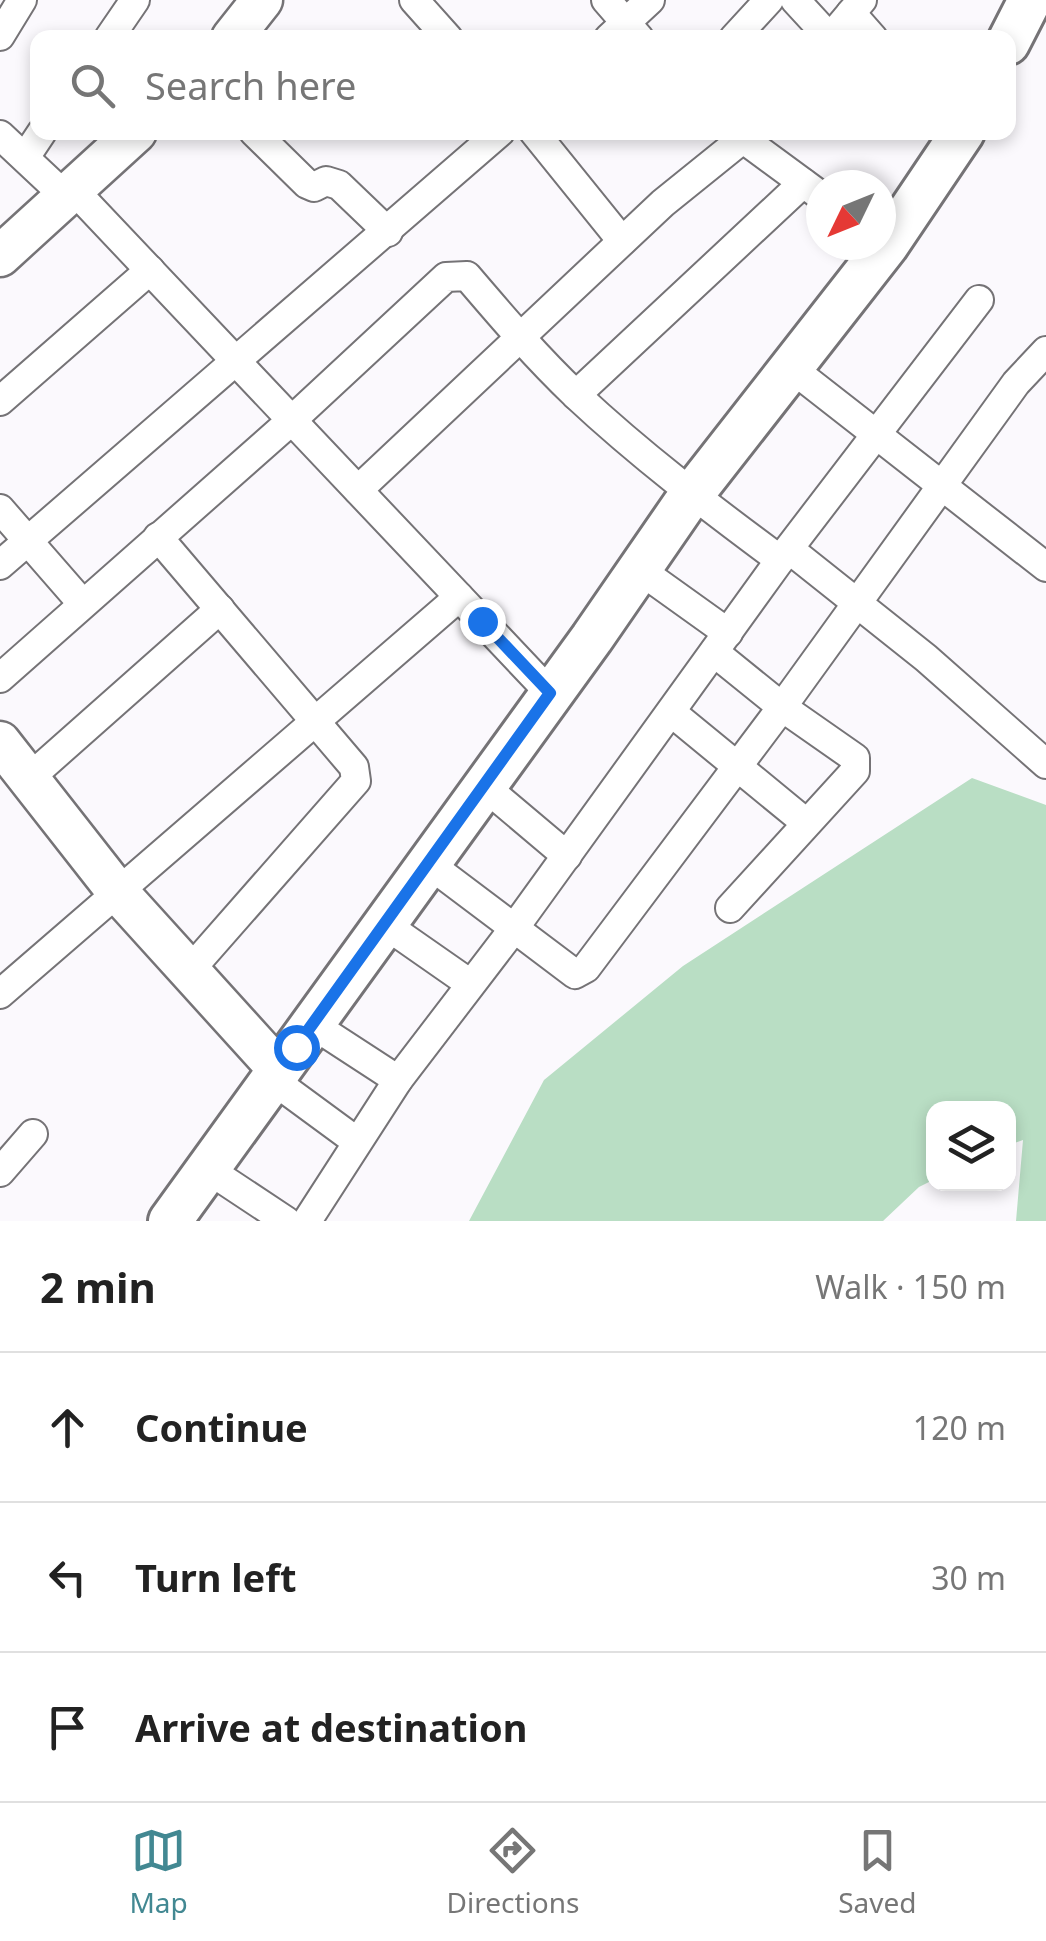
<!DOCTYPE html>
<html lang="en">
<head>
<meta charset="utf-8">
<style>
	:root { --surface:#fff; --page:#f6f6f6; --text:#222; --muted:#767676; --line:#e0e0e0; --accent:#428892 }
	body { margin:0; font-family:"Noto Sans",sans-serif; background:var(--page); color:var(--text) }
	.controls { position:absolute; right:30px; bottom:30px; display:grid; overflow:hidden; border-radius:20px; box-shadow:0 5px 15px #0003 }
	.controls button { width:90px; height:90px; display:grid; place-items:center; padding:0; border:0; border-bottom:2px solid var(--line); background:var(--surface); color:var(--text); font:50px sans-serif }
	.compass { position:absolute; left:806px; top:170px; width:90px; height:90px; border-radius:50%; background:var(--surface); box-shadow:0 5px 15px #0003; rotate:227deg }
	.stop { position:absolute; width:30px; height:30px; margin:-22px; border:8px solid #1a73e8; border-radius:50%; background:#fff }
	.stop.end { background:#1a73e8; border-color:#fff; box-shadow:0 2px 10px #0008 }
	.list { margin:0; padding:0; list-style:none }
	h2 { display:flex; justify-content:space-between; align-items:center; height:130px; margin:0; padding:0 40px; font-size:42px }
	h2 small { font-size:32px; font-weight:400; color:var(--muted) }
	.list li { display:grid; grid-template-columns:65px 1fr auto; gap:30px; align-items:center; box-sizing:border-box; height:150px; padding:0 40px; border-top:2px solid var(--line) }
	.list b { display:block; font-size:38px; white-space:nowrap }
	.list em { font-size:32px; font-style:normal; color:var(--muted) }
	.icon { flex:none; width:55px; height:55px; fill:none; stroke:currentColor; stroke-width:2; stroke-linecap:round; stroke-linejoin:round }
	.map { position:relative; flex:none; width:1046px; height:1221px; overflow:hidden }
	.search { position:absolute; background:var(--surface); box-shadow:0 5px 15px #0003; left:30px; right:30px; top:30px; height:110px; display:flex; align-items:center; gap:25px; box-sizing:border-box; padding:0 35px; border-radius:20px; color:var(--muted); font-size:38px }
	.sheet { height:580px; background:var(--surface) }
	nav { display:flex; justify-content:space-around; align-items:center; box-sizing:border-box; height:140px; border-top:2px solid var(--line); background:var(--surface); font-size:28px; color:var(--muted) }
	nav a { display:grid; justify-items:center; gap:5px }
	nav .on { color:var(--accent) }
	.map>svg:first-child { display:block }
</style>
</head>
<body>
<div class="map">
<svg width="1046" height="1221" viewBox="0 0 1046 1221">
	<rect width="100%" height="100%" fill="#fbf9fd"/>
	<polygon fill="#b9dec4" points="972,778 1046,805 1046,1221 1016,1221 1023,1140 1009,1145 1008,1108 934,1108 933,1180 919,1187 883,1221 469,1221 544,1080 683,966"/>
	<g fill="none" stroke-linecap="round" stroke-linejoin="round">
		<g stroke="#757376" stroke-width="32">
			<g id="street">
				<polyline points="414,0 448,38"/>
				<polyline points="606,0 639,38"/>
				<polyline points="795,0 830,38"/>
				<polyline points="851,13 873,38"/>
				<polyline points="0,36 22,0"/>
				<polyline points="109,38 135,0"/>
				<polyline points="609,38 650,0"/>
				<polyline points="734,38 769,0"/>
				<polyline points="830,38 862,0"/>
				<polyline points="254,132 307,184 314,187 326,181 339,185 388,232"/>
				<polyline points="534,132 622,241"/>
				<polyline points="734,132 821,196"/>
				<polyline points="0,135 64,195"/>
				<polyline points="26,156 42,132"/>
				<polyline points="72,188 550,693"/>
				<polyline points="790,367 1046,567"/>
				<polyline points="576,395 803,183"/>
				<polyline points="0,401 150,270"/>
				<polyline points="358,490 663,203 751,132"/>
				<polyline points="0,509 82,603"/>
				<polyline points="158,537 354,767 356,781 190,970"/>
				<polyline points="789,549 926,658 1046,764"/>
				<polyline points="0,565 500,132"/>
				<polyline points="640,570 728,633"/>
				<polyline points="714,652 782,707 855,758 855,771 730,908"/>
				<path d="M0 678 292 420 446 277 467 276C502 317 537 358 576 395 640 455 710 508 780 560"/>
				<polyline points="671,712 805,822"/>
				<polyline points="27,780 220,609"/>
				<polyline points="484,786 567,856"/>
				<polyline points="429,864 575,974 586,968 782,707 1016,383 1046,351"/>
				<polyline points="383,923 469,983"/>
				<polyline points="0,994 459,597"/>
				<polyline points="312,1024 398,1080"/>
				<polyline points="273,1080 356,1141"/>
				<polyline points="206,1168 286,1221"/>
				<polyline points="0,1172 33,1134"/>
				<polyline points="307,1221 398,1080 515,927 780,560 979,300"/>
			</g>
		</g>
		<g stroke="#757376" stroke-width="45">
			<g id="secondary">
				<polyline points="232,38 262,0"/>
				<polyline points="0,256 136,132"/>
				<polyline points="0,742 116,890 280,1071"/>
			</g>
		</g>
		<g stroke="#757376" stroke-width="48">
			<g id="primary">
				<polyline points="1008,43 1030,0"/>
				<polyline points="170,1221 592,638 683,506 887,245 963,132"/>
			</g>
		</g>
		<use href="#street" stroke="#fff" stroke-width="28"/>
		<use href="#secondary" stroke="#fff" stroke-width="40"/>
		<use href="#primary" stroke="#fff" stroke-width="42"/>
	</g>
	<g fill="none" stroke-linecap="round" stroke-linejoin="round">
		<polyline stroke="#1a73e8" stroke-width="12" points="296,1047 550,693 482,621"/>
	</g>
</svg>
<div class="controls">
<button><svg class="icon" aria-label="layers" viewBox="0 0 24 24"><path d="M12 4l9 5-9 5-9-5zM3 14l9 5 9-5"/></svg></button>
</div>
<svg class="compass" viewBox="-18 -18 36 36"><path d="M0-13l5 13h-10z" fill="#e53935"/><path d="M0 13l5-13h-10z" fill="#767676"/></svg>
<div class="stop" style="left:296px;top:1047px"></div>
<div class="stop end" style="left:482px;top:621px"></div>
<div class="search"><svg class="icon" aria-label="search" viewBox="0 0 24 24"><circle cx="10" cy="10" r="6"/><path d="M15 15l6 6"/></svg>Search here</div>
</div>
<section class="sheet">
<h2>2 min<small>Walk · 150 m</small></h2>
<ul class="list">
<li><svg class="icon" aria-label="ahead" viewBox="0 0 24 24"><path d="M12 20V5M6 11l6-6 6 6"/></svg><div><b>Continue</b></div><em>120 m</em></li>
<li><svg class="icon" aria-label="left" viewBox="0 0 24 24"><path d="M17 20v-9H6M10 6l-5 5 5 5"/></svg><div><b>Turn left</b></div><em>30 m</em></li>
<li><svg class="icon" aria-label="arrive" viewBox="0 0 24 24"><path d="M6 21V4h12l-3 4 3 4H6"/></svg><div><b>Arrive at destination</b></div></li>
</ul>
</section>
<nav>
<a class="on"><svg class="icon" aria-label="map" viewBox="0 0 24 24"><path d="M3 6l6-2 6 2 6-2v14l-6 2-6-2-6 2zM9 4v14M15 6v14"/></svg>Map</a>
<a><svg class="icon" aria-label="directions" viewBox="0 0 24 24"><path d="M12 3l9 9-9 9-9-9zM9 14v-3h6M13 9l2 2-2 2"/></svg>Directions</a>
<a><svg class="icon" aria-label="saved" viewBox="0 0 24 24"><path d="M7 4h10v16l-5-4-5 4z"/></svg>Saved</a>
</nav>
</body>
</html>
